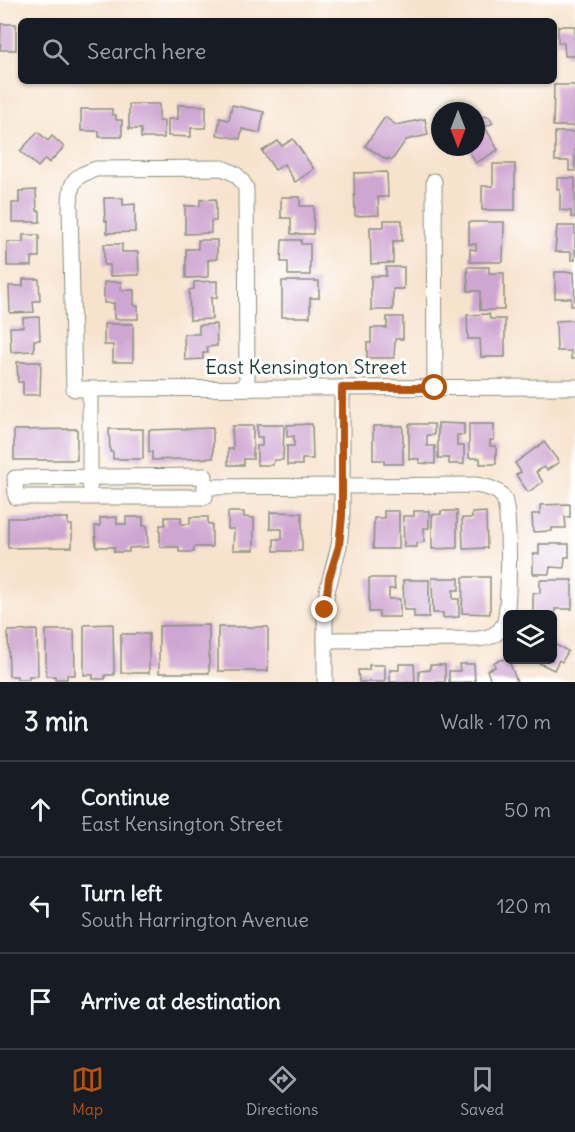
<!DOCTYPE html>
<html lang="en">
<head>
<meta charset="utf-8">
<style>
	:root { --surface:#171b24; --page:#242831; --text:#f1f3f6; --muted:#9ea1a6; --line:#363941; --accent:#b45309 }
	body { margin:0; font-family:Delius,sans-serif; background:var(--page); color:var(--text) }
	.controls { position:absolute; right:18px; bottom:18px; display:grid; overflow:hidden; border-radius:9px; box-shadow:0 2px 4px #0004 }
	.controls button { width:54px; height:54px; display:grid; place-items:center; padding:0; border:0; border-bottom:2px solid var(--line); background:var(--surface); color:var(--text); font:30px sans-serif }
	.compass { position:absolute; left:431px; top:102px; width:54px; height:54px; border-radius:50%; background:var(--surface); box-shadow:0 2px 4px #0004; rotate:180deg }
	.stop { position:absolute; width:18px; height:18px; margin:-14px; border:4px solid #b45309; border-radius:50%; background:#fff }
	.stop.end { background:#b45309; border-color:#fff; box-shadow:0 2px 6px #0008 }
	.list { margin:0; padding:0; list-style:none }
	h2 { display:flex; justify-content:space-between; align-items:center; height:78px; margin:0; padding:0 24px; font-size:26px }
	h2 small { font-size:20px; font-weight:400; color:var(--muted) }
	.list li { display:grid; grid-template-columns:39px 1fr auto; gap:18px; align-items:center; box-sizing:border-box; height:96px; padding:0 24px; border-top:2px solid var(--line) }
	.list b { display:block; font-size:22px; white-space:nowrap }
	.list p { margin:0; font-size:20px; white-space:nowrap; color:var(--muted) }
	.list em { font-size:20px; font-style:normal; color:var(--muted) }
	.icon { flex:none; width:33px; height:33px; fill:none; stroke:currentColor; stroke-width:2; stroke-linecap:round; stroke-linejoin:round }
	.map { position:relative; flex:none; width:575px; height:682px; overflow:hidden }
	.search { position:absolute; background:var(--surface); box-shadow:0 2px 4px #0004; left:18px; right:18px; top:18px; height:66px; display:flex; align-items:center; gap:15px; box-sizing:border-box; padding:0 21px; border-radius:9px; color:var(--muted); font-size:22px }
	.sheet { height:366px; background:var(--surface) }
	nav { display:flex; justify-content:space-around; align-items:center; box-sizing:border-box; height:84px; border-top:2px solid var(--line); background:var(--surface); font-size:16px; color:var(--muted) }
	nav a { display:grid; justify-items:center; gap:3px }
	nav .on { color:var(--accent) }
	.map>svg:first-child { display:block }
</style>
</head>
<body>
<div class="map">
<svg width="575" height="682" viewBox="0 0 575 682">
	<rect width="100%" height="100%" fill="#fff"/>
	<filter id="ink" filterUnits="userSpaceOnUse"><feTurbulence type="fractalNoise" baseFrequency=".0167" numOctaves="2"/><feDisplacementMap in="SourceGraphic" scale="12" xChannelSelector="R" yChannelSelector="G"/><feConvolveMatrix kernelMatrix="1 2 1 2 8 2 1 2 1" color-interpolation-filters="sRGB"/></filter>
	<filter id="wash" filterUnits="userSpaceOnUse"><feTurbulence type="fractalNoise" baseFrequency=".008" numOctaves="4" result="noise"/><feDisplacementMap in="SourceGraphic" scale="24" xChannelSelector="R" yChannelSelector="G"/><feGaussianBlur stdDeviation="1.35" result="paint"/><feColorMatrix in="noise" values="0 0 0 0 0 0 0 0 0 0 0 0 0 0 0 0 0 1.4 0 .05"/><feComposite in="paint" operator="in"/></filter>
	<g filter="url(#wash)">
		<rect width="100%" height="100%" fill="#f7e3cd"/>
		<g id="blocks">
			<g fill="#cfa6d1">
				<polygon points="1,24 16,24 16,50 0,50"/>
				<polygon points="558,26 575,26 575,56 565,56 564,43 558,43"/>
				<polygon points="554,85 575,85 575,126 553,126"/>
				<polygon points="129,104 159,104 159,121 164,121 164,138 141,138 141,129 129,129"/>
				<polygon points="178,105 206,106 206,128 191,128 191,137 168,136 168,119 178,119"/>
				<polygon points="232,105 264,112 260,133 242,129 240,139 217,135 220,118 229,120"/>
				<polygon points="81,109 112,109 112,115 116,115 116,120 122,120 122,137 99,137 99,131 81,131"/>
				<polygon points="478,110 481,116 489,117 493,123 485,127 498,150 476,163 467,147 476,147 476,111"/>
				<polygon points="385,117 396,125 425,119 428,135 406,140 392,160 388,158 387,160 365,146"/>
				<polygon points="38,132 48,141 52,136 64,147 49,163 45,159 38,167 20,151"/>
				<polygon points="555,132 575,132 575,171 569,171 569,161 555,161"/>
				<polygon points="293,139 314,169 295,182 284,164 275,170 262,151 278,141 282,146"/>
				<polygon points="493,164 515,164 515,210 482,210 482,186 493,186"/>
				<polygon points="387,172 388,197 378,197 379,215 355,216 354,173"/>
				<polygon points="557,178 575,178 575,217 571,217 571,211 560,210 560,189 557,189"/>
				<polygon points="36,190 37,211 40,211 40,222 12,222 12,203 19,203 19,191"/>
				<polygon points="281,197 300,197 300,206 314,206 313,234 291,234 291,218 281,218"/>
				<polygon points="104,198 123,198 123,205 135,204 135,232 107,233 107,221 105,221"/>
				<polygon points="216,199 216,221 211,221 211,233 185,234 185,206 200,206 200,200"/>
				<polygon points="384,220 402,220 402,241 393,241 393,263 371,264 370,227 384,227"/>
				<polygon points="469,222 504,222 503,262 470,262 470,249 476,250 476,244 469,244"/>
				<polygon points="557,226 575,226 575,260 571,260 571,252 555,252"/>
				<polygon points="23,235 39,235 39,257 32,257 32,266 7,266 7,242 23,242"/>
				<polygon points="198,240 217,240 217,259 208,260 208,277 186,278 186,249 198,249"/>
				<polygon points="282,240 301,240 301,244 310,244 310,275 288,275 288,262 281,262"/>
				<polygon points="104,244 122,244 122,252 138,252 139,275 110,276 110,265 104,265"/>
				<polygon points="386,267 404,267 404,289 393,289 393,310 371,310 371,276 386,276"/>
				<polygon points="467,267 489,267 489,273 504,273 504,310 480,310 480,291 468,291"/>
				<polygon points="555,272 574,272 575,306 571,306 571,298 555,298"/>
				<polygon points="23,279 39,279 40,301 33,301 34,312 10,313 9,286 23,286"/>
				<polygon points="217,281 217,298 211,298 212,319 190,320 189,290 194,289 194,282"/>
				<polygon points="282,281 319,281 319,298 310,298 310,317 282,317"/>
				<polygon points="104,282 121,282 121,290 134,290 134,306 138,306 138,319 114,319 114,303 104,303"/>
				<polygon points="489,314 490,319 505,319 505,357 481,357 480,339 468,339 467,315"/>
				<polygon points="39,317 40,340 34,340 34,351 11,352 10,327 23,327 23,318"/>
				<polygon points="387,317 403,317 403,339 395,339 394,358 367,358 367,343 371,343 371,328 387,328"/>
				<polygon points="575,320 575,359 571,359 571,351 557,351 556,321"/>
				<polygon points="104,324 133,324 133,362 113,362 113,345 104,345"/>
				<polygon points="216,324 217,346 207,347 208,353 203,353 203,359 185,360 184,334 199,334 199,325"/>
				<polygon points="17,362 41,362 40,395 23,395 23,382 18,382"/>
				<polygon points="438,423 464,424 464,435 457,435 457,446 464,446 464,464 449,464 449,458 438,458"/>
				<polygon points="312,424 313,459 302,459 302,465 287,465 287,446 294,446 294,436 287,437 287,425"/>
				<polygon points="409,424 434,424 434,435 427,435 427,446 435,446 435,464 419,463 419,459 409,459"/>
				<polygon points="469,424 494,424 494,440 490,440 490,446 496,446 496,464 480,464 480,458 469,458"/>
				<polygon points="257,425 284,425 283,460 274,460 273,465 257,465 257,446 262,446 262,437 257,437"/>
				<polygon points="232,426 253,426 253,459 244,459 244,465 228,465 228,449 233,449"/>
				<polygon points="373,426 403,426 403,464 384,464 384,460 373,460"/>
				<polygon points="213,428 213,458 152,460 152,452 149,452 149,430"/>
				<polygon points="77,429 77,460 14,460 14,430"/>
				<polygon points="109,429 143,429 143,459 113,459 113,452 110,452"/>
				<polygon points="544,442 559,462 547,470 544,467 536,472 543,482 528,492 516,475 521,472 515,463"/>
				<polygon points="570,504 570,517 565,517 566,528 552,528 552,531 533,532 532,514 540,514 540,505"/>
				<polygon points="384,511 399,511 399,549 373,549 374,518 384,518"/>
				<polygon points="414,511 429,511 429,528 424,528 424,542 417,543 417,547 404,547 403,516 414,516"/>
				<polygon points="441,511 457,511 457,548 432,549 432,515 441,514"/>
				<polygon points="228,512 244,512 244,517 254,518 254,550 233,550 234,529 228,529"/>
				<polygon points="270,512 302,513 302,551 274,551 274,539 282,539 282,529 270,529"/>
				<polygon points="486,512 487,548 463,549 462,518 472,518 472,513"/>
				<polygon points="117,517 117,524 126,524 126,517 143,517 143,526 147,526 148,547 129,548 129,552 114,552 114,547 96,547 95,526 100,526 100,518"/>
				<polygon points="165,517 181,517 181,524 190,524 190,517 208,517 208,524 212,524 212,547 194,547 194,552 179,552 179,547 160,547 160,525 165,525"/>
				<polygon points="8,518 68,518 68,525 72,525 72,547 8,548"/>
				<polygon points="539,544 569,544 569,557 565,557 564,568 550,567 549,574 533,574 533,554 539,554"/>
				<polygon points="463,577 490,577 490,614 462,613"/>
				<polygon points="369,578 394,578 395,589 389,589 389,599 400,599 400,617 379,617 379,612 369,612"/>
				<polygon points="432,578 459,578 459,590 453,590 453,599 459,599 459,617 443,618 443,613 433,613"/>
				<polygon points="403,580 429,580 429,617 414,617 414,610 404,610"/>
				<polygon points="540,580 572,580 572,609 555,609 555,613 533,613 533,593 540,593"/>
				<polygon points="113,624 114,675 105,675 105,679 93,679 93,675 84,675 84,625"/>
				<polygon points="209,625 209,673 159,673 159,626"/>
				<rect x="218" y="627" width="50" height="44"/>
				<polygon points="37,630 38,676 29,676 29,679 17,679 17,676 9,676 8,631"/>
				<polygon points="46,630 74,630 75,675 67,675 67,679 55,679 55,676 46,676"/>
				<rect x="121" y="634" width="28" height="39"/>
				<polygon points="552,643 568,651 562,662 559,660 554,670 533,660 552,660"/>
				<polygon points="508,658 517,682 491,682 487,670 495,667 494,662"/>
				<polygon points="399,664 414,664 415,682 390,682 390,670 399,670"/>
				<polygon points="459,664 474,664 475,682 449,682 449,671 460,671"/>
				<polygon points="369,665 385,665 385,682 359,682 358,670 369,670"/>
				<polygon points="430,665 445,665 445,682 419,682 419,671 430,670"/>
			</g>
		</g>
	</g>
	<g filter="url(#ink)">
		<use href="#blocks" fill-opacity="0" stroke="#8b9080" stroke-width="1.5"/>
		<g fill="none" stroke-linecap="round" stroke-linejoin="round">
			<g stroke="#8b9080" stroke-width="17">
				<g id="minor">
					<polyline points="434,181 435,388"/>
					<path d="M247 388 246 188C239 175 235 173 222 168L96 169C72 177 71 181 70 205L74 389 575 387"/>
					<polygon points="205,476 205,497 16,497 15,478"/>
					<polyline points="90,485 90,389"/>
					<path d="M205 487 476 485C487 487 499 489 504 499 510 512 510 611 504 624 499 635 489 638 478 639L325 640"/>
					<polyline points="325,682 325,610 327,591 339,546 342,516 342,388"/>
				</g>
			</g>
			<use href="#minor" stroke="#fff" stroke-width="15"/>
		</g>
	</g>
	<g fill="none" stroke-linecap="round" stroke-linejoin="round" filter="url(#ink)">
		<polyline stroke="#b45309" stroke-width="8" points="325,610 329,578 339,546 342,516 342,388 435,388"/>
	</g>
	<g text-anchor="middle" stroke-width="6" stroke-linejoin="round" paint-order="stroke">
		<g font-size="20" fill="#1f3d34" stroke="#fff">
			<text x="306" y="374">East Kensington Street</text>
		</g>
	</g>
</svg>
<div class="controls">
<button><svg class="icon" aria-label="layers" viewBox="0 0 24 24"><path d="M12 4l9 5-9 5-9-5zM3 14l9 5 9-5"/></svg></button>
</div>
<svg class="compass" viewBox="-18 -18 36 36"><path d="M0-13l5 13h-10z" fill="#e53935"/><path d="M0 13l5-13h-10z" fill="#9ea1a6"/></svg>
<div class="stop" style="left:435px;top:388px"></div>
<div class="stop end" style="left:325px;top:610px"></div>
<div class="search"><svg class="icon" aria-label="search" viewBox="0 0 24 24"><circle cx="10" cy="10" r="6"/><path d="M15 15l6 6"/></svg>Search here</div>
</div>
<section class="sheet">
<h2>3 min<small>Walk · 170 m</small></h2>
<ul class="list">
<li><svg class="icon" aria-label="ahead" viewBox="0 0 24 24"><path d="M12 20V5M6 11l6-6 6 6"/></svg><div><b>Continue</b><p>East Kensington Street</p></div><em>50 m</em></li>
<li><svg class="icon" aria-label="left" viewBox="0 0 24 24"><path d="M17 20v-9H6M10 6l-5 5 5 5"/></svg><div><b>Turn left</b><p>South Harrington Avenue</p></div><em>120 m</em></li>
<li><svg class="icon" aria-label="arrive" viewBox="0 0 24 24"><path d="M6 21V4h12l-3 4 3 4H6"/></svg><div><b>Arrive at destination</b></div></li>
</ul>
</section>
<nav>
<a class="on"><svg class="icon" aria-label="map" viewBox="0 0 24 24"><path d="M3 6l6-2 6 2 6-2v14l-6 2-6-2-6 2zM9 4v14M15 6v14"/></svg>Map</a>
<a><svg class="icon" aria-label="directions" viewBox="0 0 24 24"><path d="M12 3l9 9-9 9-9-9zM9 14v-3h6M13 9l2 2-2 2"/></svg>Directions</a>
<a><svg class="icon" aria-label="saved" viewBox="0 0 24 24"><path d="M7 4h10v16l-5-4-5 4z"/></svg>Saved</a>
</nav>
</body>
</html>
